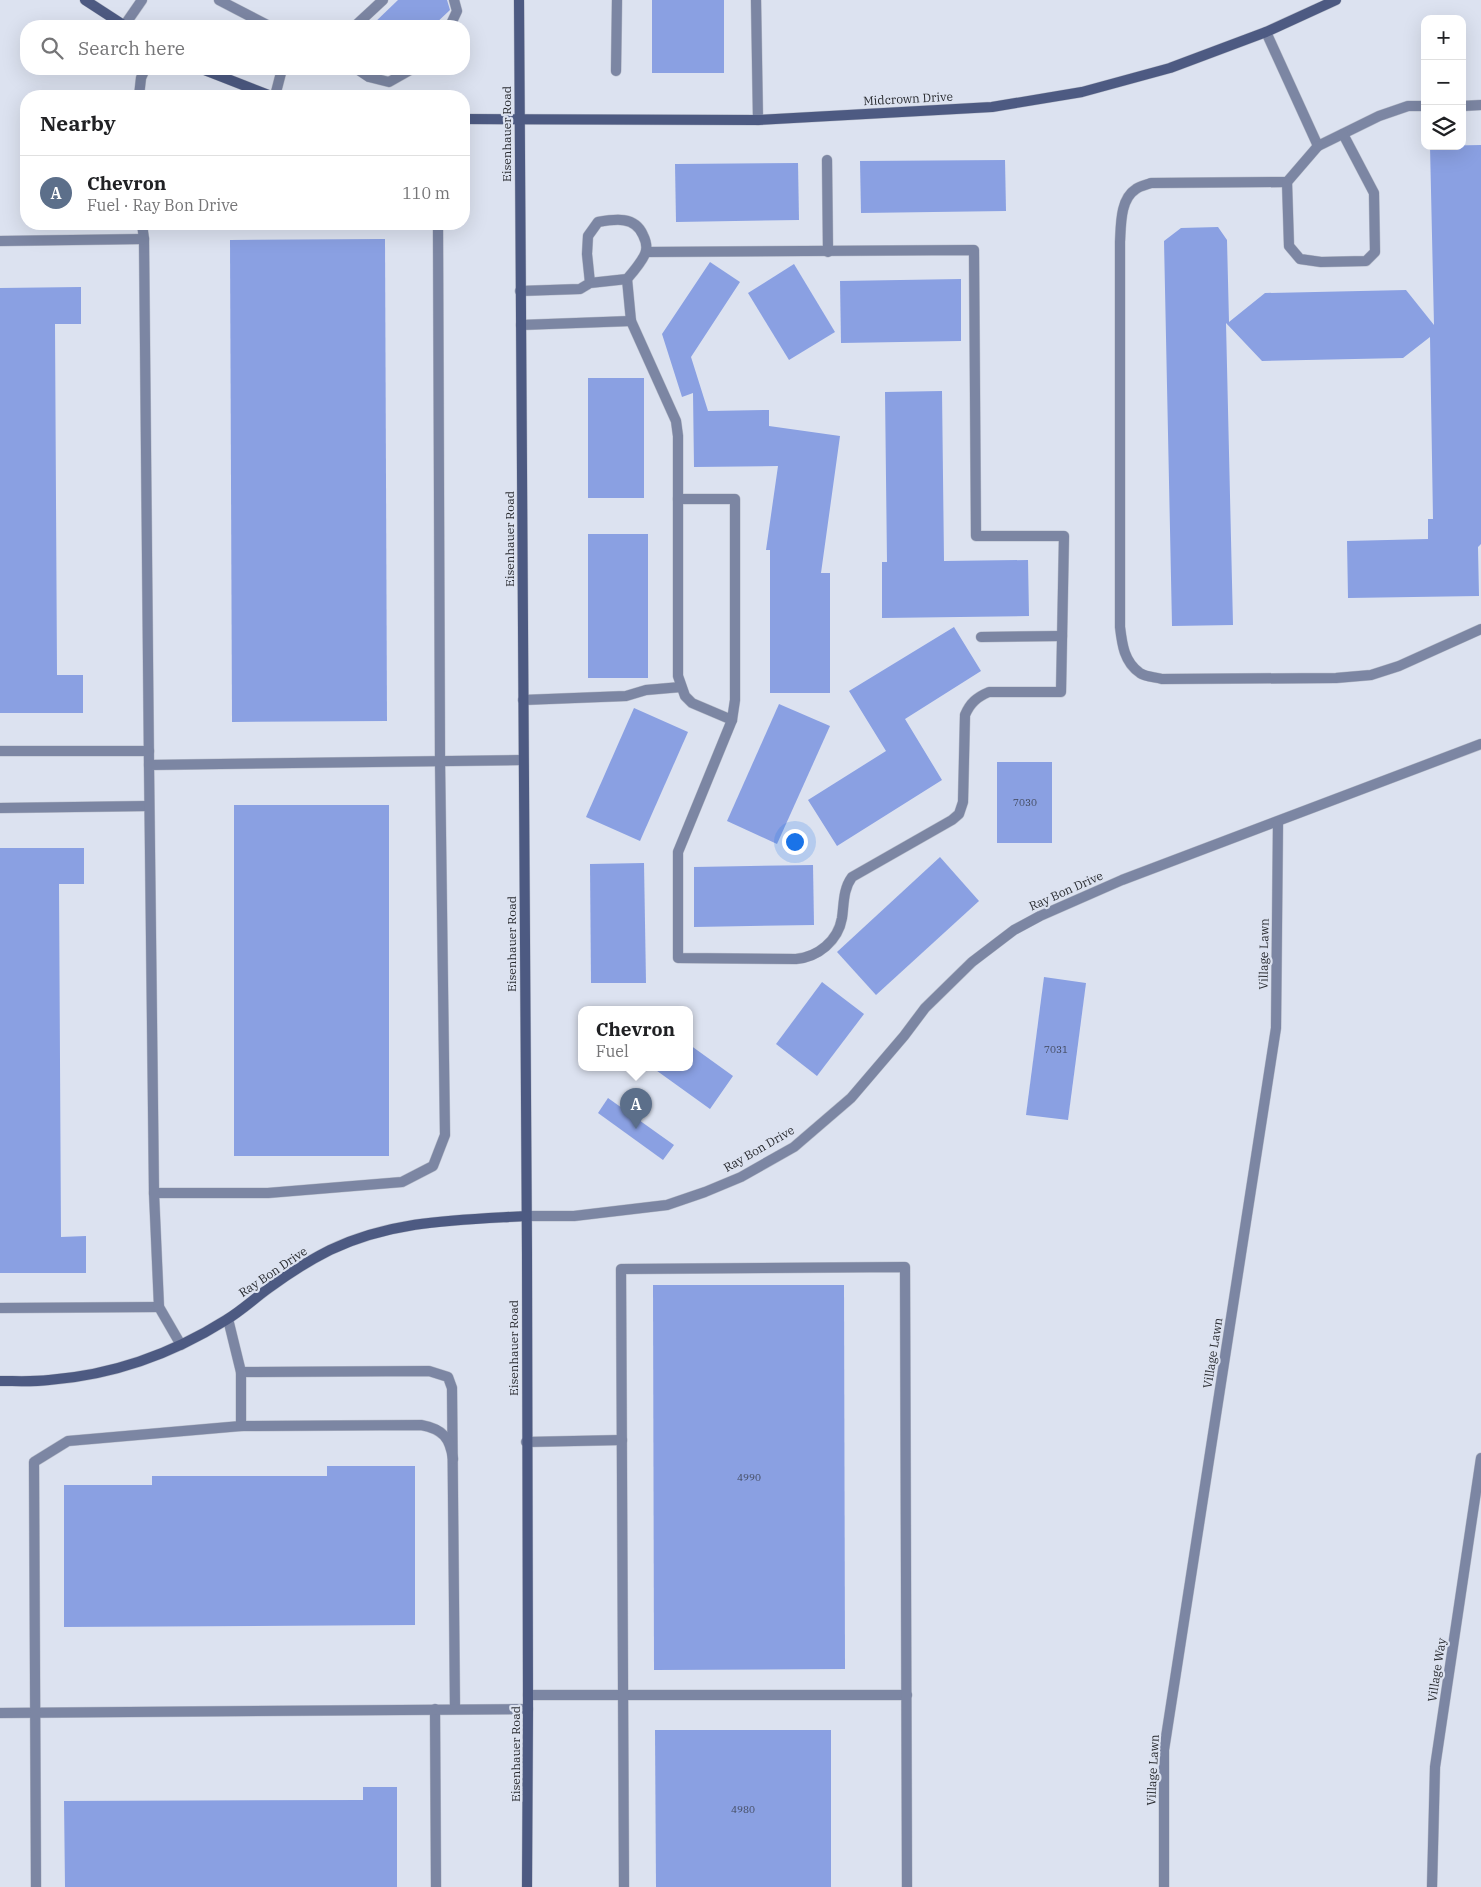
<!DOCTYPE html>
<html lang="en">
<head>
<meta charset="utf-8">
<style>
	:root { --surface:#fff; --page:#f6f6f6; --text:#202124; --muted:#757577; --line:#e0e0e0; --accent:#556409 }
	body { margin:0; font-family:"IBM Plex Serif",serif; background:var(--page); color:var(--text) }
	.controls { position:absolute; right:15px; top:15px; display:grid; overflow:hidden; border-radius:10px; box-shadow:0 5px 20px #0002 }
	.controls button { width:45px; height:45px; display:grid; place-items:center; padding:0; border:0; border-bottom:1px solid var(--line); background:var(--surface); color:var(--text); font:25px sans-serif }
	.you { position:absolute; left:794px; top:841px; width:18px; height:18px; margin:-12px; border:4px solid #fff; border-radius:50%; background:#1a73e8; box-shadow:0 0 0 8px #1a73e833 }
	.badge { display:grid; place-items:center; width:32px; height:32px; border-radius:50%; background:var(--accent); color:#fff; font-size:16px; font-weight:700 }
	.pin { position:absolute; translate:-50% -41px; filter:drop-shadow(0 1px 2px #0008) }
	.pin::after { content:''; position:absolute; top:26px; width:18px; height:15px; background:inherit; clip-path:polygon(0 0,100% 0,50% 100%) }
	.popup { position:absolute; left:578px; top:1006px; width:115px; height:65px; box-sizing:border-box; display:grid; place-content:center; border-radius:10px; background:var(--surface); filter:drop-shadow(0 1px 4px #0005); font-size:16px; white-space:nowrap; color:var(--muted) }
	.popup b { font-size:19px; color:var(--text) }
	.popup::after { content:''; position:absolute; left:50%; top:100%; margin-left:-10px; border:10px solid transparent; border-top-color:var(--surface) }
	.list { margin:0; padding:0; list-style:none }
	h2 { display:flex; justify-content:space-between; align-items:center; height:65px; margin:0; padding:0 20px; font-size:21px }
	h2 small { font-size:16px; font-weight:400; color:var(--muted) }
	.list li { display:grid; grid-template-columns:32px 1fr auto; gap:15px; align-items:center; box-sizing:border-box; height:75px; padding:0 20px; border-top:1px solid var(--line) }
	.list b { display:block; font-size:19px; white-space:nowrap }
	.list p { margin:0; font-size:16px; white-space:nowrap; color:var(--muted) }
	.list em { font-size:16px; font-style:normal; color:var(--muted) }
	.icon { flex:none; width:28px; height:28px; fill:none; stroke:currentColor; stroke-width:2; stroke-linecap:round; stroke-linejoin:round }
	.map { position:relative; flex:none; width:1481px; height:1887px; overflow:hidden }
	.search { position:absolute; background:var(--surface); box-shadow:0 5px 20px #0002; left:20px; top:20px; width:450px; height:55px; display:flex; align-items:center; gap:12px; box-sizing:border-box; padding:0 18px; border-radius:20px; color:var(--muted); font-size:19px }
	.panel { position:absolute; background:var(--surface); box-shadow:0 5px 20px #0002; left:20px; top:90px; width:450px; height:140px; border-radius:20px }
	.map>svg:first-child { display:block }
</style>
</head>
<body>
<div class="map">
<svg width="1481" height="1887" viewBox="0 0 1481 1887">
	<rect width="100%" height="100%" fill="#dce2f0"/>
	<g fill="#8aa0e2">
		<polygon points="398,0 447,0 450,10 433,26 371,26"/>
		<rect x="652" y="0" width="72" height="73"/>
		<polygon points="1481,145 1481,544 1478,547 1479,596 1348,598 1347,541 1428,539 1428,519 1433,519 1430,337 1403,358 1262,361 1226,323 1233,625 1172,626 1164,241 1181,228 1218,227 1227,240 1229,322 1265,293 1406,290 1434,325 1430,146"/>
		<polygon points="1005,160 1006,211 861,213 860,161"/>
		<polygon points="798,163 799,220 676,222 675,164"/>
		<polygon points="385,239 387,721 232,722 230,240"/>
		<polygon points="710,262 740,282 691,357 708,411 769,410 769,426 840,436 821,573 830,573 830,693 770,693 770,550 766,550 778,466 694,467 693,393 682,397 662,334"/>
		<polygon points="794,264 835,332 789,360 748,293"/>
		<polygon points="961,279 961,341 841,343 840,281"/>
		<polygon points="81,287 81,324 55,324 57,675 83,675 83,713 0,713 0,288"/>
		<rect x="588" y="378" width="56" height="120"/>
		<polygon points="942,391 944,561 1028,560 1029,616 882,618 882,562 887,562 885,392"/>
		<rect x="588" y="534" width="60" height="144"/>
		<polygon points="954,627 981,671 905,719 942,780 837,846 808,800 886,751 849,691"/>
		<polygon points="779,704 830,726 777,844 727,821"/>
		<polygon points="634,708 688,732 640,841 586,817"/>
		<rect x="997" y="762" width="55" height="81"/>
		<rect x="234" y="805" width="155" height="351"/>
		<polygon points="0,848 84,848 84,884 59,884 61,1237 86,1236 86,1273 0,1273"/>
		<polygon points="940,857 979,901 876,995 837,952"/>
		<polygon points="644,863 646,983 591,983 590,864"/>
		<polygon points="813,865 814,925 694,927 694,867"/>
		<polygon points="1044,977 1086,983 1068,1120 1026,1115"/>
		<polygon points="822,982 864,1014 817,1076 776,1044"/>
		<polygon points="690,1045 733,1076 710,1109 653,1068 690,1068"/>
		<polygon points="608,1098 674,1145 663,1160 598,1113"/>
		<polygon points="653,1285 844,1285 845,1669 654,1670"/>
		<polygon points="327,1466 415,1466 415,1625 64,1627 64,1485 152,1485 152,1476 327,1476"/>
		<polygon points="655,1730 831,1730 831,1887 656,1887"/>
		<polygon points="363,1787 397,1787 397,1887 65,1887 64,1801 363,1800"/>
	</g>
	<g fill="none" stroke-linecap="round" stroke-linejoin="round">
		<g stroke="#b8bdca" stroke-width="11">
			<g id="lane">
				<polyline points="219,0 269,26"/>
				<polyline points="756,0 758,120"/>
				<polyline points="124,26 142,0"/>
				<polyline points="355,26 383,0"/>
				<polyline points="450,26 457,11 454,0"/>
				<polyline points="1266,32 1318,146 1379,116 1408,106 1425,106"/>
				<polyline points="357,69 369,77 389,82 412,69"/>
				<polyline points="616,71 617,0"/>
				<polyline points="139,96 141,78 145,69"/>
				<polyline points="275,96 282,69"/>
				<polyline points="1462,106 1481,105"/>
				<path d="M1318 146 1287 182 1151 183C1146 185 1140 186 1136 189 1120 199 1121 225 1120 242V627C1122 644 1124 662 1140 673 1145 677 1156 677 1162 679L1336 678 1371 675 1399 666 1481 629"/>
				<polyline points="827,160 828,252"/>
				<polyline points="1287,182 1289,246 1300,259 1321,262 1366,261 1375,252 1374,193 1343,134"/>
				<polyline points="142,224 144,239 149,765"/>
				<polyline points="0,241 144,239"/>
				<path d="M646 252 974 250 976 536H1064L1061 692H989C977 697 970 703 965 715L963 802 959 814 952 820 852 877C843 889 844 904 842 918 838 941 818 957 796 959L678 958V852L732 720 735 700V499H678"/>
				<polyline points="627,279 631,321 676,421 678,436 678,676 685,696 692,703 732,720"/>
				<path d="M520 291 580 289 590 283 627 279C634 271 641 263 645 254 648 247 646 241 643 235 635 216 615 219 598 222L588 236 587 254 590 283"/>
				<polyline points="521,325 631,321"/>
				<polyline points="981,637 1062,636"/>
				<polyline points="523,700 626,696 646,690 681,687"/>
				<polyline points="0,751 149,751"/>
				<polyline points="0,808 149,806"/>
				<polyline points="154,1193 268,1193 402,1182 433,1166 445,1135 440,760 438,224"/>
				<polyline points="0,1308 159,1307"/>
				<polyline points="228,1319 241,1372 429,1371 448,1377 452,1388 455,1709"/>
				<polyline points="181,1345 159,1307 154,1193 149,765 523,760"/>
				<polyline points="241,1372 241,1426"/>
				<polyline points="526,1442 622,1440"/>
				<polyline points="528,1695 907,1695"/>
				<polyline points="435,1709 436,1887"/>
				<polyline points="0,1713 528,1709"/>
				<path d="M36 1887 34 1462 68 1441 241 1426 421 1425C443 1429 450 1438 453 1459"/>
				<polyline points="624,1887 621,1269 905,1267 907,1887"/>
			</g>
		</g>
		<g stroke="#b8bdca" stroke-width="11">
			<g id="street">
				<polyline points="526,1216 574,1216 667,1205 705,1192 741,1177 794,1147 851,1098 904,1036 925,1008 972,962 1014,930 1040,916 1122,880 1481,744"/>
				<polyline points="1164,1887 1164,1750 1276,1028 1278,822"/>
				<polyline points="1432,1887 1435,1767 1481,1458"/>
			</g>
		</g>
		<g stroke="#b8bdca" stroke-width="11">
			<g id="secondary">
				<polyline points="85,0 125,26"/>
				<polyline points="519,0 527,1254 528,1709 527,1887"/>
				<polyline points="202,69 271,96"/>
				<polyline points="464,119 758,120 992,107 1082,92 1170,68 1266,32 1336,0"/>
				<path d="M0 1381C16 1381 33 1382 49 1380 113 1375 172 1354 226 1320 241 1311 255 1298 269 1288 288 1274 308 1261 330 1250 393 1220 457 1220 526 1216"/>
			</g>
		</g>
		<use href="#lane" stroke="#7c86a3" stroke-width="10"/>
		<use href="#street" stroke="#7c86a3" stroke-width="10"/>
		<use href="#secondary" stroke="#4d5a82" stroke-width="10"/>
	</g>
	<g text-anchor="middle" stroke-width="4.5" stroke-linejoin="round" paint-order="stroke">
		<g font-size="10" fill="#41485c">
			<text x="1025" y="806">7030</text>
			<text x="1056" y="1053">7031</text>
			<text x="749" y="1481">4990</text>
			<text x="743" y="1813">4980</text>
		</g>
		<g font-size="12" fill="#292b30" stroke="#dce2f0">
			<text transform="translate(908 99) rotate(-3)" y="4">Midcrown Drive</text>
			<text transform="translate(507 134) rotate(-90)" y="4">Eisenhauer Road</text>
			<text transform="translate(510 539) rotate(-90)" y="4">Eisenhauer Road</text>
			<text transform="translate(1066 891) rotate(-24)" y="4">Ray Bon Drive</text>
			<text transform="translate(512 944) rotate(-90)" y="4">Eisenhauer Road</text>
			<text transform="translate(1264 954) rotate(-89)" y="4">Village Lawn</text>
			<text transform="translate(759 1149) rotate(-30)" y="4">Ray Bon Drive</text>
			<text transform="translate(273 1272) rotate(-34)" y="4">Ray Bon Drive</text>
			<text transform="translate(514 1348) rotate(-90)" y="4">Eisenhauer Road</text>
			<text transform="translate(1213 1353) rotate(-81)" y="4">Village Lawn</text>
			<text transform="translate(1437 1670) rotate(-81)" y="4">Village Way</text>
			<text transform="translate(516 1754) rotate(-90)" y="4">Eisenhauer Road</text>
			<text transform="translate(1153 1770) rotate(-87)" y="4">Village Lawn</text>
		</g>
	</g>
</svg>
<div class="controls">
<button>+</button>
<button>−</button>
<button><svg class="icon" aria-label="layers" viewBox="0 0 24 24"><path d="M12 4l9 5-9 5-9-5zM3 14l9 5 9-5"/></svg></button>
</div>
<div class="you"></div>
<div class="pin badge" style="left:636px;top:1129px;background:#5c6f8a">A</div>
<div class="popup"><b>Chevron</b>Fuel</div>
<div class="search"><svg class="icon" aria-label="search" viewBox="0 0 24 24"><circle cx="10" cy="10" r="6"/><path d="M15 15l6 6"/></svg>Search here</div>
<section class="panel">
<h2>Nearby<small></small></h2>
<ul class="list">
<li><span class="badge" style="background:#5c6f8a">A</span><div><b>Chevron</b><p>Fuel · Ray Bon Drive</p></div><em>110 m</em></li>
</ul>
</section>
</div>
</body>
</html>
